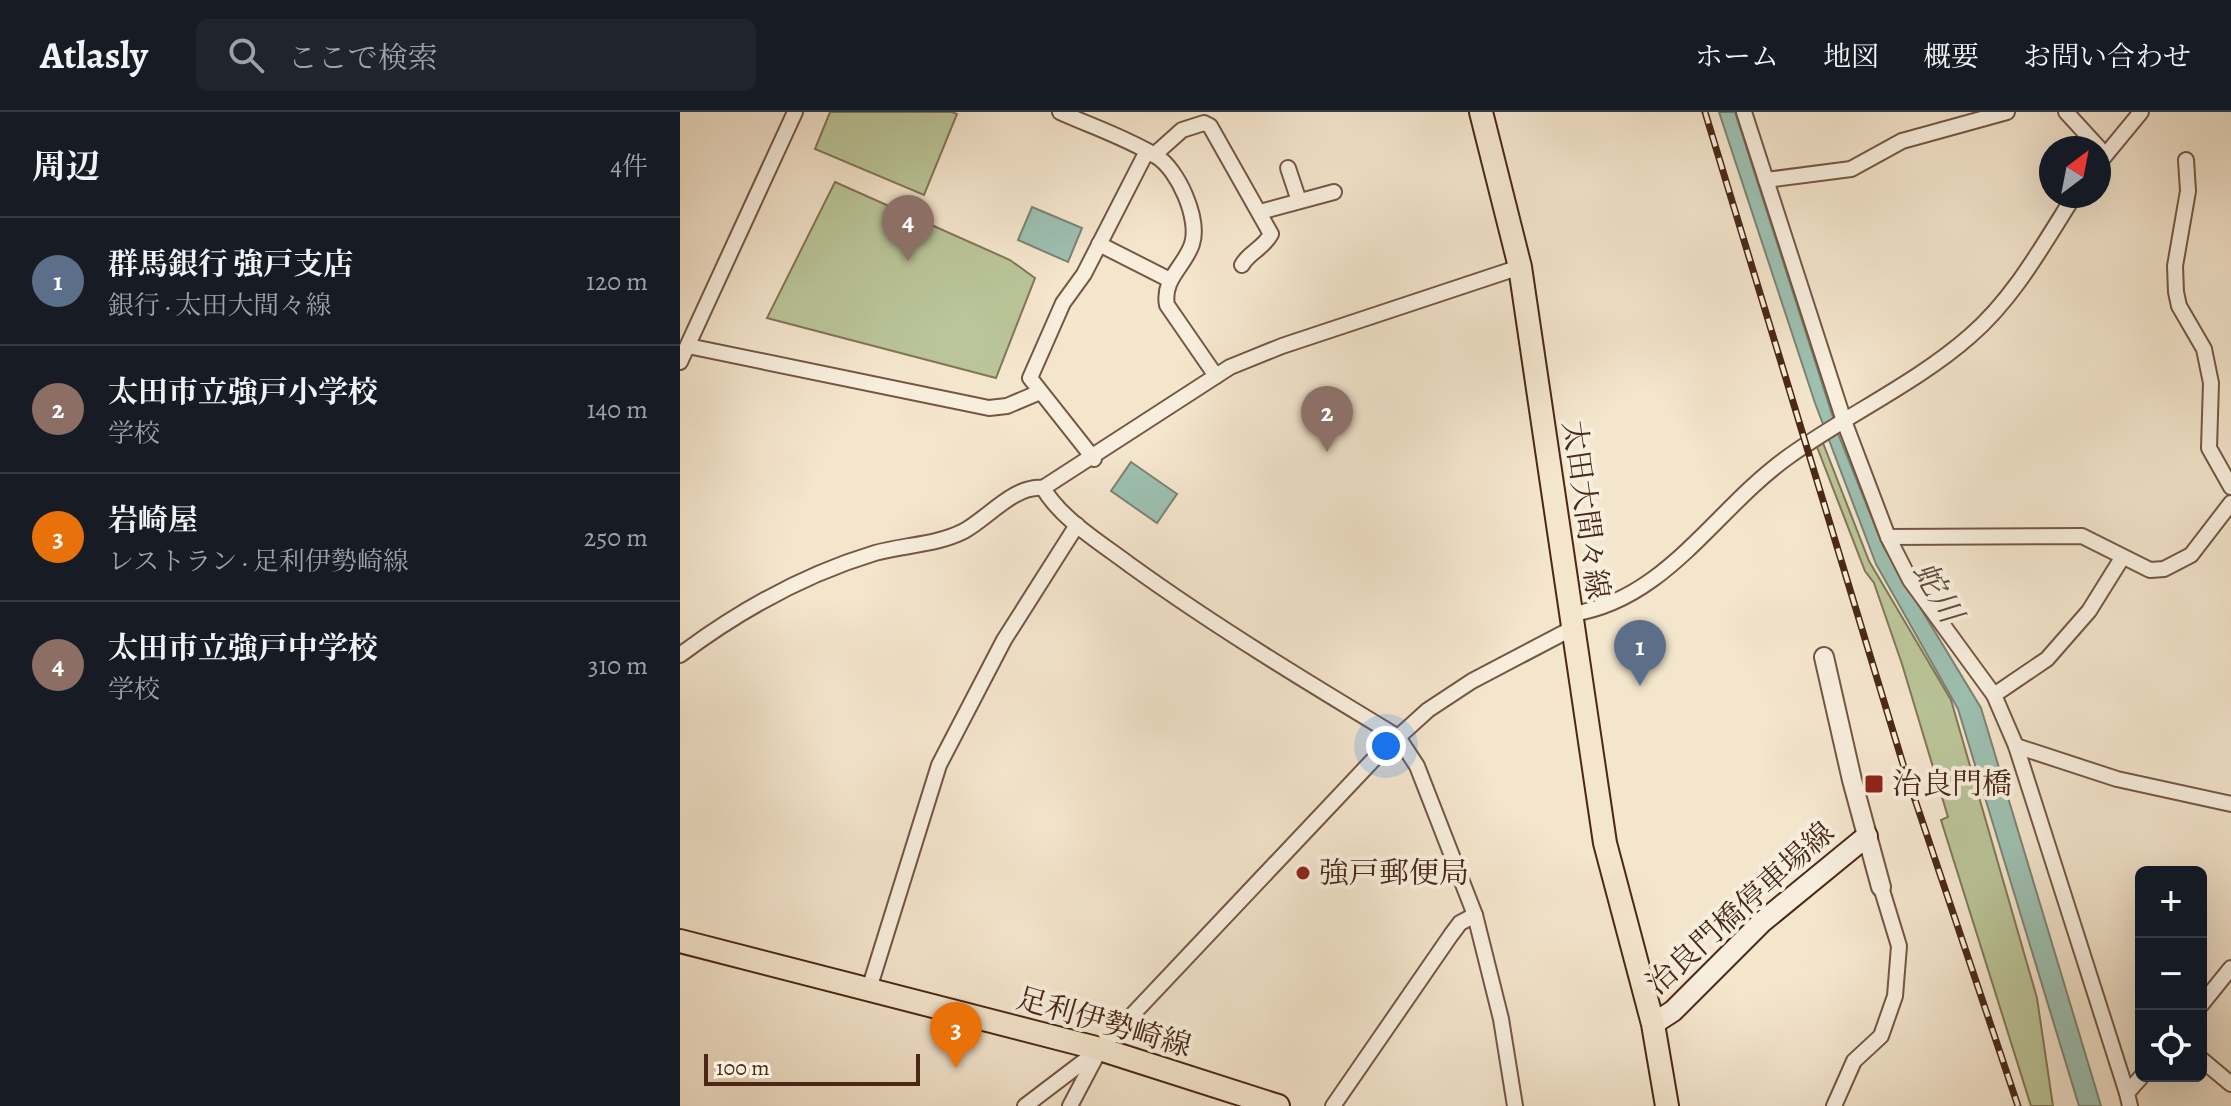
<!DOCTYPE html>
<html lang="ja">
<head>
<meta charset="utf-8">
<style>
	:root { --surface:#171b24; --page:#20242c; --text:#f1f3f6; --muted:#9ea1a6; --line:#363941; --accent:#db2777 }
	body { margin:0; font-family:Alegreya,"Noto Serif JP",serif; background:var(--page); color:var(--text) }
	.controls { position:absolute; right:24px; bottom:24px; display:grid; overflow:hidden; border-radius:12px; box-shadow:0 8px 32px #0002 }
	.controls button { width:72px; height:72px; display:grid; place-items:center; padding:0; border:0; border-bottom:2px solid var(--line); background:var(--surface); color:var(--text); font:40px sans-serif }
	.compass { position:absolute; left:1359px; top:24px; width:72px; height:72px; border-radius:50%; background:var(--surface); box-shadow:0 8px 32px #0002; rotate:32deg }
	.scale { position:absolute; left:24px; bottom:20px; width:216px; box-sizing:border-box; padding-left:8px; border:4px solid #4a2815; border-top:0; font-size:22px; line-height:28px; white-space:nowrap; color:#4a2815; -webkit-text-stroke:6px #f8eede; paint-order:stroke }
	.you { position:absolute; left:706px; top:634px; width:28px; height:28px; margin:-20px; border:6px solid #fff; border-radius:50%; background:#1a73e8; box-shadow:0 0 0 12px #1a73e833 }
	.badge { display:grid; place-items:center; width:52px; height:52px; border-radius:50%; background:var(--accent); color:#fff; font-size:26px; font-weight:700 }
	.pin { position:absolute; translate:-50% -66px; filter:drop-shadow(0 2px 4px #0008) }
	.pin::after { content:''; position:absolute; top:42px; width:28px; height:24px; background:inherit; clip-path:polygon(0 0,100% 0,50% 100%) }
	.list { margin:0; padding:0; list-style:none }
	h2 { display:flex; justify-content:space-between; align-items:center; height:104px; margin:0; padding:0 32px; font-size:34px }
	h2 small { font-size:26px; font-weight:400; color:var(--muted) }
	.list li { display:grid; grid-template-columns:52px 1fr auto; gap:24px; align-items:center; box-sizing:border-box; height:128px; padding:0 32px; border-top:2px solid var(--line) }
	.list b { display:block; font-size:30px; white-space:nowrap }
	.list p { margin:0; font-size:26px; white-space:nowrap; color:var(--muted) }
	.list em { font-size:26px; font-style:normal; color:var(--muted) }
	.icon { flex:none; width:44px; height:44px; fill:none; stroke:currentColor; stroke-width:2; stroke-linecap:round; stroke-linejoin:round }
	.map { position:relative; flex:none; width:1551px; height:994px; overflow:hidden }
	header { display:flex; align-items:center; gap:48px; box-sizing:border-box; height:112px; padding:0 40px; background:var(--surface); border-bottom:2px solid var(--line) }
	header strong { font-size:38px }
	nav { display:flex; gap:44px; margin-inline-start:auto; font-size:28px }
	.search { width:560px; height:72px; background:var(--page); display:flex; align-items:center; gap:20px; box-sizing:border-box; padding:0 28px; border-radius:12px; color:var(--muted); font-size:30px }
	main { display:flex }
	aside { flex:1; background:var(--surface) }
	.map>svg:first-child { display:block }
</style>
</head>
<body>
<header>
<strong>Atlasly</strong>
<div class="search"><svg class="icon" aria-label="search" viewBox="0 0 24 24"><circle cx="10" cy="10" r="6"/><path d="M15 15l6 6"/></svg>ここで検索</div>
<nav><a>ホーム</a><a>地図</a><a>概要</a><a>お問い合わせ</a></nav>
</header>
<main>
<aside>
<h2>周辺<small>4件</small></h2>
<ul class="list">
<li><span class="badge" style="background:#5c6f8a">1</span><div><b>群馬銀行 強戸支店</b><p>銀行 · 太田大間々線</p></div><em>120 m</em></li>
<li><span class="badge" style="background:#8d6e63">2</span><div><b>太田市立強戸小学校</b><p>学校</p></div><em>140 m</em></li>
<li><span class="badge" style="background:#e8710a">3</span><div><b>岩崎屋</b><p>レストラン · 足利伊勢崎線</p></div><em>250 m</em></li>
<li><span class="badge" style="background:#8d6e63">4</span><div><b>太田市立強戸中学校</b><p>学校</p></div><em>310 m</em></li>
</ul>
</aside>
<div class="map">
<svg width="1551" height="994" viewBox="0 0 1551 994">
	<rect width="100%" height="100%" fill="#f4e5cd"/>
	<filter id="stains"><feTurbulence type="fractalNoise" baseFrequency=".0025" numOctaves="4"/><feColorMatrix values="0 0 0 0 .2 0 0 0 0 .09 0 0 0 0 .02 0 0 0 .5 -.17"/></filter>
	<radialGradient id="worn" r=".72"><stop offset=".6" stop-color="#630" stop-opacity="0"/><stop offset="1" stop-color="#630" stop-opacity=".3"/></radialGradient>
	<g fill="#bac599" stroke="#827657" stroke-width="2">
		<polygon points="150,0 272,0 277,2 244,83 135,37"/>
		<polygon points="155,70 330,148 355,166 316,266 87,206"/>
		<polygon points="1143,331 1189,449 1271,588 1357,886 1373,994 1351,994 1261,708 1268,705 1222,552 1194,471 1185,459 1137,335"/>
	</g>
	<g fill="#9dc0b1" stroke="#7c8373" stroke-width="2">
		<polygon points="1039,0 1055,0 1159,324 1203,434 1301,596 1421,994 1399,994 1278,597 1196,452 1135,291"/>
		<polygon points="352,95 402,116 388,150 338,128"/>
		<polygon points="451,350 497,382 477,411 431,379"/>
	</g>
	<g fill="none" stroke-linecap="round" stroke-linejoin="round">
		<g stroke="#745743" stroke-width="18">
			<g id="minor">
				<path d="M380 0C411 14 447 26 476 44 498 57 520 107 512 132 505 154 482 167 487 193L536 264"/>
				<polyline points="1064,0 1164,309 1208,425 1230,468 1314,583 1336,634 1447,981"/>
				<polyline points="1386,0 1419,36"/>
				<path d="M474 43 502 18 524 11 530 14 591 122C583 137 569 140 562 153"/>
				<polyline points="1506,48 1508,79 1495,154 1496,180 1499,194 1524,237 1531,271 1529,336 1551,375"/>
				<polyline points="1419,51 1461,0"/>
				<polyline points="608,56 619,89"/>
				<polyline points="1086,68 1171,57 1222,29 1327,0"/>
				<polyline points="580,100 654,80"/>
				<polyline points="419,132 490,168"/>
				<polyline points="8,234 309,296 327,294 360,280"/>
				<polyline points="0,250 115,0"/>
				<polyline points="414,347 350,266 383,191 404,162 467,39"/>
				<path d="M363 376C382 408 421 431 450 453 536 515 627 570 718 625L737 654 795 803 821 907 835 994"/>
				<polyline points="1208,425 1402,424 1470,458 1484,457 1511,443 1551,391"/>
				<path d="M892 502C986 488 1035 397 1108 345 1165 304 1238 270 1290 224 1334 186 1363 133 1394 84"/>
				<path d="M0 543C60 498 122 463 195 441 223 433 257 433 284 419 308 406 334 373 363 376L550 255 602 234 840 155"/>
				<polyline points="1314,583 1367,547 1409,499 1442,446"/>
				<polyline points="1336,634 1437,667 1551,692"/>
				<polyline points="189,877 259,653 324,528 397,413"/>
				<polyline points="1521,893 1551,856"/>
				<polyline points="1521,947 1551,972"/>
				<polyline points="345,994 420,937 694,647 748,598 792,569 893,516"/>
				<polyline points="390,994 418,941"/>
				<polyline points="653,994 771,823 780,811 795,803"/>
				<polyline points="1154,994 1174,949 1201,924 1215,884 1219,834 1201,775"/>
				<polyline points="1450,994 1447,981 1462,964"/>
			</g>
		</g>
		<g stroke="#745743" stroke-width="22">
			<polyline id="tertiary" points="1144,545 1172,668 1201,775"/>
		</g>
		<g stroke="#4a2815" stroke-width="24">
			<polyline id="secondary" points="973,912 993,899 1082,810 1187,724"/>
		</g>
		<g stroke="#4a2815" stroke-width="26">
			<g id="primary">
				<polyline points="801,0 840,155 925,731 973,912 987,994"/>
				<polyline points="0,829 420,937 598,994"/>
			</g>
		</g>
		<use href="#minor" stroke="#f8eede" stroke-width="14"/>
		<use href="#tertiary" stroke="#f8eede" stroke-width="18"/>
		<use href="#secondary" stroke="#f8eede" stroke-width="20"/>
		<use href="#primary" stroke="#f4e5cd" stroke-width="22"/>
		<g stroke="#4a2815" stroke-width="7">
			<polyline id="rail" points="1025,0 1223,652 1338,994"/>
		</g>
		<use href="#rail" stroke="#f8eede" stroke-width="4" stroke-dasharray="12" stroke-linecap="butt"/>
	</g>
	<g fill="#8f2418" stroke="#f8eede" stroke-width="3">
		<rect x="1184" y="662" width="20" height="20" rx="4"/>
		<circle cx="623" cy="761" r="8"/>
	</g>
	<g text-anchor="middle" stroke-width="8" stroke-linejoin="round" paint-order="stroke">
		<g font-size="30" fill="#4a2815" stroke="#f8eede">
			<text transform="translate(906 398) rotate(82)" y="10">太田大間々線</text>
			<text transform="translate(1060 796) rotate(-42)" y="10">治良門橋停車場線</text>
			<text transform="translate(424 910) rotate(16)" y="10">足利伊勢崎線</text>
		</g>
		<g font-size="30" fill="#4a2815" stroke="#f8eede" text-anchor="start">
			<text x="1212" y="682">治良門橋</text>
			<text x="639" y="771">強戸郵便局</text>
		</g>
		<g font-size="32" font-style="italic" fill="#5f4e3c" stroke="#f8eede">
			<text transform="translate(1258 480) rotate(59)" y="11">蛇川</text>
		</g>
	</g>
	<rect width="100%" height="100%" filter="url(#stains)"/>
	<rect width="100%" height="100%" fill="url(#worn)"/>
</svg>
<div class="controls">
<button>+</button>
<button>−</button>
<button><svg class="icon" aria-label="locate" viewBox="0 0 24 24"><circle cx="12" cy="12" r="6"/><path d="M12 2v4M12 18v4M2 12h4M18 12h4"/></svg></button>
</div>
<svg class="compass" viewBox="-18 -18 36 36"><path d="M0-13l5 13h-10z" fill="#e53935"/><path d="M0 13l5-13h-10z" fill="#9ea1a6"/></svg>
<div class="scale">100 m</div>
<div class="you"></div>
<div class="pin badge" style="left:960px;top:574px;background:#5c6f8a">1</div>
<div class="pin badge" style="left:647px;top:340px;background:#8d6e63">2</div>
<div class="pin badge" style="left:276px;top:956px;background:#e8710a">3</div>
<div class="pin badge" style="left:228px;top:149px;background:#8d6e63">4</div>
</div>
</main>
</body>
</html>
